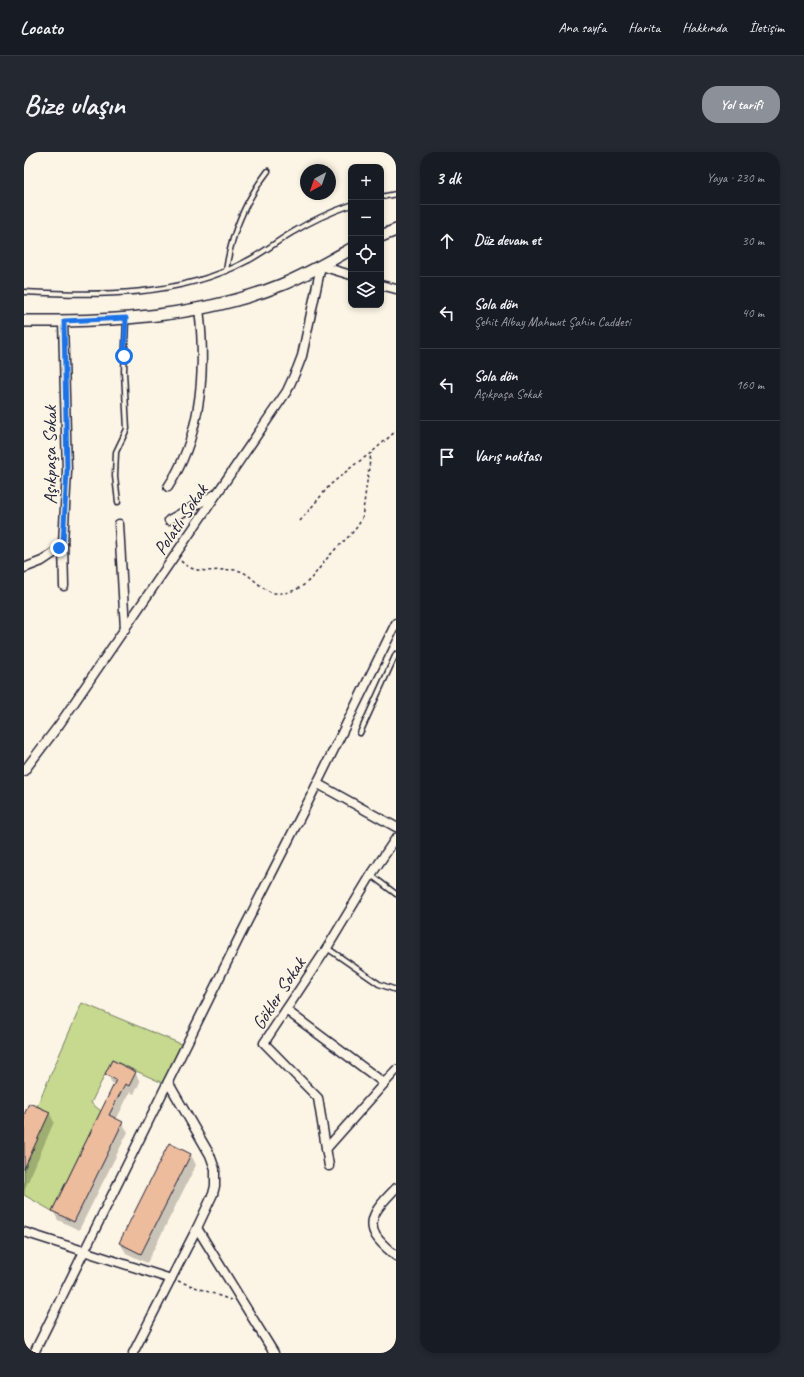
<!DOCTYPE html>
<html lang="tr">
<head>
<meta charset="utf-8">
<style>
	:root { --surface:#171b24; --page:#242831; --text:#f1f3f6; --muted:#9ea1a6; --line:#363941; --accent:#8c9099 }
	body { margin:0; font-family:Caveat,sans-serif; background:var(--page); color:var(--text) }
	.controls { position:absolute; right:12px; top:12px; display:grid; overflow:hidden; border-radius:8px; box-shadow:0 2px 6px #0003 }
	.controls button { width:36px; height:36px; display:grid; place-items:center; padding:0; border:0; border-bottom:1px solid var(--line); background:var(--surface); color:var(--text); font:20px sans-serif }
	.compass { position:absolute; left:276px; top:12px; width:36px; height:36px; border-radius:50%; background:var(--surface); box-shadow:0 2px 6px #0003; rotate:220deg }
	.stop { position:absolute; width:12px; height:12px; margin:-9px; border:3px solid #1a73e8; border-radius:50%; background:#fff }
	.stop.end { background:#1a73e8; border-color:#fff; box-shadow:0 1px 4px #0008 }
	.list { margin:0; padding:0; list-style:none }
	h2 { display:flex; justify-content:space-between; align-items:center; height:52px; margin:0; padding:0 16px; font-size:17px }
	h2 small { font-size:13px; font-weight:400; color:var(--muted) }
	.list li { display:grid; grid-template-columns:26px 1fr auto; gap:12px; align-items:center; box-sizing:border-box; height:72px; padding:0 16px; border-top:1px solid var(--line) }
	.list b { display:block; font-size:15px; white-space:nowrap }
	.list p { margin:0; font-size:13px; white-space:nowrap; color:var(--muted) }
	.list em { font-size:13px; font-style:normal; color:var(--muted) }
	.icon { flex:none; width:22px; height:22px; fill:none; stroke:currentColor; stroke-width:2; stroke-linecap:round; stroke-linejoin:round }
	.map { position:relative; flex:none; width:372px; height:1201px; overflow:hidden; border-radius:16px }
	header { display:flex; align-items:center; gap:24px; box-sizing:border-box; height:56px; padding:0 20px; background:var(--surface); border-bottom:1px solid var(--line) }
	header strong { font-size:19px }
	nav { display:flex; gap:22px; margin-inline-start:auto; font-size:14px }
	.intro { display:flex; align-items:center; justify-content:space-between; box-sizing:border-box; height:96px; padding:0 24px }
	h1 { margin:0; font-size:28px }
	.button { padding:10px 18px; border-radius:16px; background:var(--accent); color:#fff; font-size:14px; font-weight:700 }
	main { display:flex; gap:24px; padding:0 24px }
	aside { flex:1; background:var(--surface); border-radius:16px; box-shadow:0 2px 6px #0003 }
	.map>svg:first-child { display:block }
</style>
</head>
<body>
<header>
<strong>Locato</strong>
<nav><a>Ana sayfa</a><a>Harita</a><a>Hakkında</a><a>İletişim</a></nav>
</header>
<div class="intro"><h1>Bize ulaşın</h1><a class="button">Yol tarifi</a></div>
<main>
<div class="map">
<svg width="372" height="1201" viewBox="0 0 372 1201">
	<rect width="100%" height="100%" fill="#fcf5e5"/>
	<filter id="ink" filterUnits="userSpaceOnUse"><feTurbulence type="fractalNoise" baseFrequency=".025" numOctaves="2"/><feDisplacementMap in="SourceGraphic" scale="8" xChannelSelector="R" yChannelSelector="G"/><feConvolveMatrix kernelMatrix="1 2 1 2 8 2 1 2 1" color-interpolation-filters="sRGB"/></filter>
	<g filter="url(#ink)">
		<polygon fill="#c6d98e" stroke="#747e64" points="58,851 162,894 143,933 88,908 67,951 77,959 28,1059 0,1043 0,1017 25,960 13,954"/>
		<g fill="#0003">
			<polygon points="111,920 116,930 110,942 106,940 92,968 98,971 104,980 55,1078 34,1068 29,1059 91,933 88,931 83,922"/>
			<polygon points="25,960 30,970 0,1039 0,965"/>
			<polygon points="167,1003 172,1013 123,1111 102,1101 96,1091"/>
		</g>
		<g fill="#edbc9d" stroke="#22223b">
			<polygon points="88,908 112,920 105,934 101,932 85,963 99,970 50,1070 28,1059 92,928 81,922"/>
			<polygon points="5,951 26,960 0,1017 0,963"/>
			<polygon points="145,991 167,1002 117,1102 95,1091"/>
		</g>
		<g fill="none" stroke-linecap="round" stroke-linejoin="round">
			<g stroke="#22223b" stroke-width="7">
				<g id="lane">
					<polyline points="357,45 372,42"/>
					<path d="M202 119C207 82 221 49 244 19"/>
					<path d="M0 140C74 144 156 145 223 109 239 101 253 89 269 80 287 69 307 60 327 53"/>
					<polyline points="94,350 91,324 92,300 103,277 100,220 102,167"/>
					<polyline points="336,581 372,502"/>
					<polyline points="347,723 372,742"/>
					<polyline points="303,796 355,832 372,838"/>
				</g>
			</g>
			<g stroke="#22223b" stroke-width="11">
				<g id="street">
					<polyline points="357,133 372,137"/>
					<path d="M144 335C178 283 182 217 175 156"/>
					<polyline points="145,368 190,343"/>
					<polyline points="95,372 101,477"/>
					<polyline points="39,391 40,434"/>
					<polyline points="0,416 18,409 30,401 39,391 43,319 39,169"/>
					<polyline points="0,619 35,573 263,239 273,217 278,204 297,114 327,123"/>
					<polyline points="294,632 372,675"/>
					<polyline points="262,858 360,931"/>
					<polyline points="302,997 372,918"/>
					<polyline points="305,1014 294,946 240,891 303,796 347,723 372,686"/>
					<path d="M372 1036C361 1048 340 1065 352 1084 357 1092 365 1098 372 1104"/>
					<polyline points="173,1076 250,1201"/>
					<polyline points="0,1080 147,1127"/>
					<polyline points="10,1201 216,784 285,648 372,471"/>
					<polyline points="109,1201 173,1076 189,1042 191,1034 191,1017 186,1003 144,930"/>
				</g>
			</g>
			<g stroke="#22223b" stroke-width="14">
				<g id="secondary">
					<polyline points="357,84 372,78"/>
					<path d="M0 169C85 170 178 165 257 133 282 123 304 110 327 97"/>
				</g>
			</g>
			<g stroke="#22223b" stroke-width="1.5" stroke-dasharray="3 3" stroke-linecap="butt">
				<polyline points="276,369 306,333 330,313 347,301 372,279"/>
				<path d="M157 409C172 425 192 416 212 418 227 420 235 438 251 441 259 442 268 440 275 436 288 429 296 414 306 403 317 390 331 382 338 366L347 301"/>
				<polyline points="154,1129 207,1148"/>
			</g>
			<use href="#lane" stroke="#fcf5e5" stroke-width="4"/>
			<use href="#street" stroke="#fcf5e5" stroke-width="8"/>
			<use href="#secondary" stroke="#fcf5e5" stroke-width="11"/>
		</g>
	</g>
	<g fill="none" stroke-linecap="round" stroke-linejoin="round" filter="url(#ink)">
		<polyline stroke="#1a73e8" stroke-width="5" points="35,396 39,391 43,319 40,169 102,166 100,204"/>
	</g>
	<g text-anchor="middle" stroke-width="3.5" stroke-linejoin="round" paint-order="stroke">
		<g font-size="19" fill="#22223b" stroke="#fcf5e5">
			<text transform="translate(25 303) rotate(-90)" y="7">Aşıkpaşa Sokak</text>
			<text transform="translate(156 367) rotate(-56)" y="7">Polatlı Sokak</text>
			<text transform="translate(254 841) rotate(-57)" y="7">Gökler Sokak</text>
		</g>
	</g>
</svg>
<div class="controls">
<button>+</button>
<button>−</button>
<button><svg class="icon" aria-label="locate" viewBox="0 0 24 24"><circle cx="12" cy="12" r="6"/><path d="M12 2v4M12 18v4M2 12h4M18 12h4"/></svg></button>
<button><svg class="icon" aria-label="layers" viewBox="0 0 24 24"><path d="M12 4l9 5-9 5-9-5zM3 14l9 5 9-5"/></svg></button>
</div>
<svg class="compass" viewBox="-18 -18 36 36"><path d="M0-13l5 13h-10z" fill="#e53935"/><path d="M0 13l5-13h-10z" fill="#9ea1a6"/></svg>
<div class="stop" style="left:100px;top:204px"></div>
<div class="stop end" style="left:35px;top:396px"></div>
</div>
<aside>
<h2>3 dk<small>Yaya · 230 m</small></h2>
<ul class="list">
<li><svg class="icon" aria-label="ahead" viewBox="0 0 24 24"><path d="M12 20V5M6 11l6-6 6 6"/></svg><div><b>Düz devam et</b></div><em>30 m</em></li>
<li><svg class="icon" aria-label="left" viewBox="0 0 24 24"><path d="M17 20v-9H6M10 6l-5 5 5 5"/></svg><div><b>Sola dön</b><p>Şehit Albay Mahmut Şahin Caddesi</p></div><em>40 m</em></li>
<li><svg class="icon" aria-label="left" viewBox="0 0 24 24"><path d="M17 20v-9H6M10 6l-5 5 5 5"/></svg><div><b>Sola dön</b><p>Aşıkpaşa Sokak</p></div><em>160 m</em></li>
<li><svg class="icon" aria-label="arrive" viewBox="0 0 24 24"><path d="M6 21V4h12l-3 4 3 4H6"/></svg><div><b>Varış noktası</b></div></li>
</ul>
</aside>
</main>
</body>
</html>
